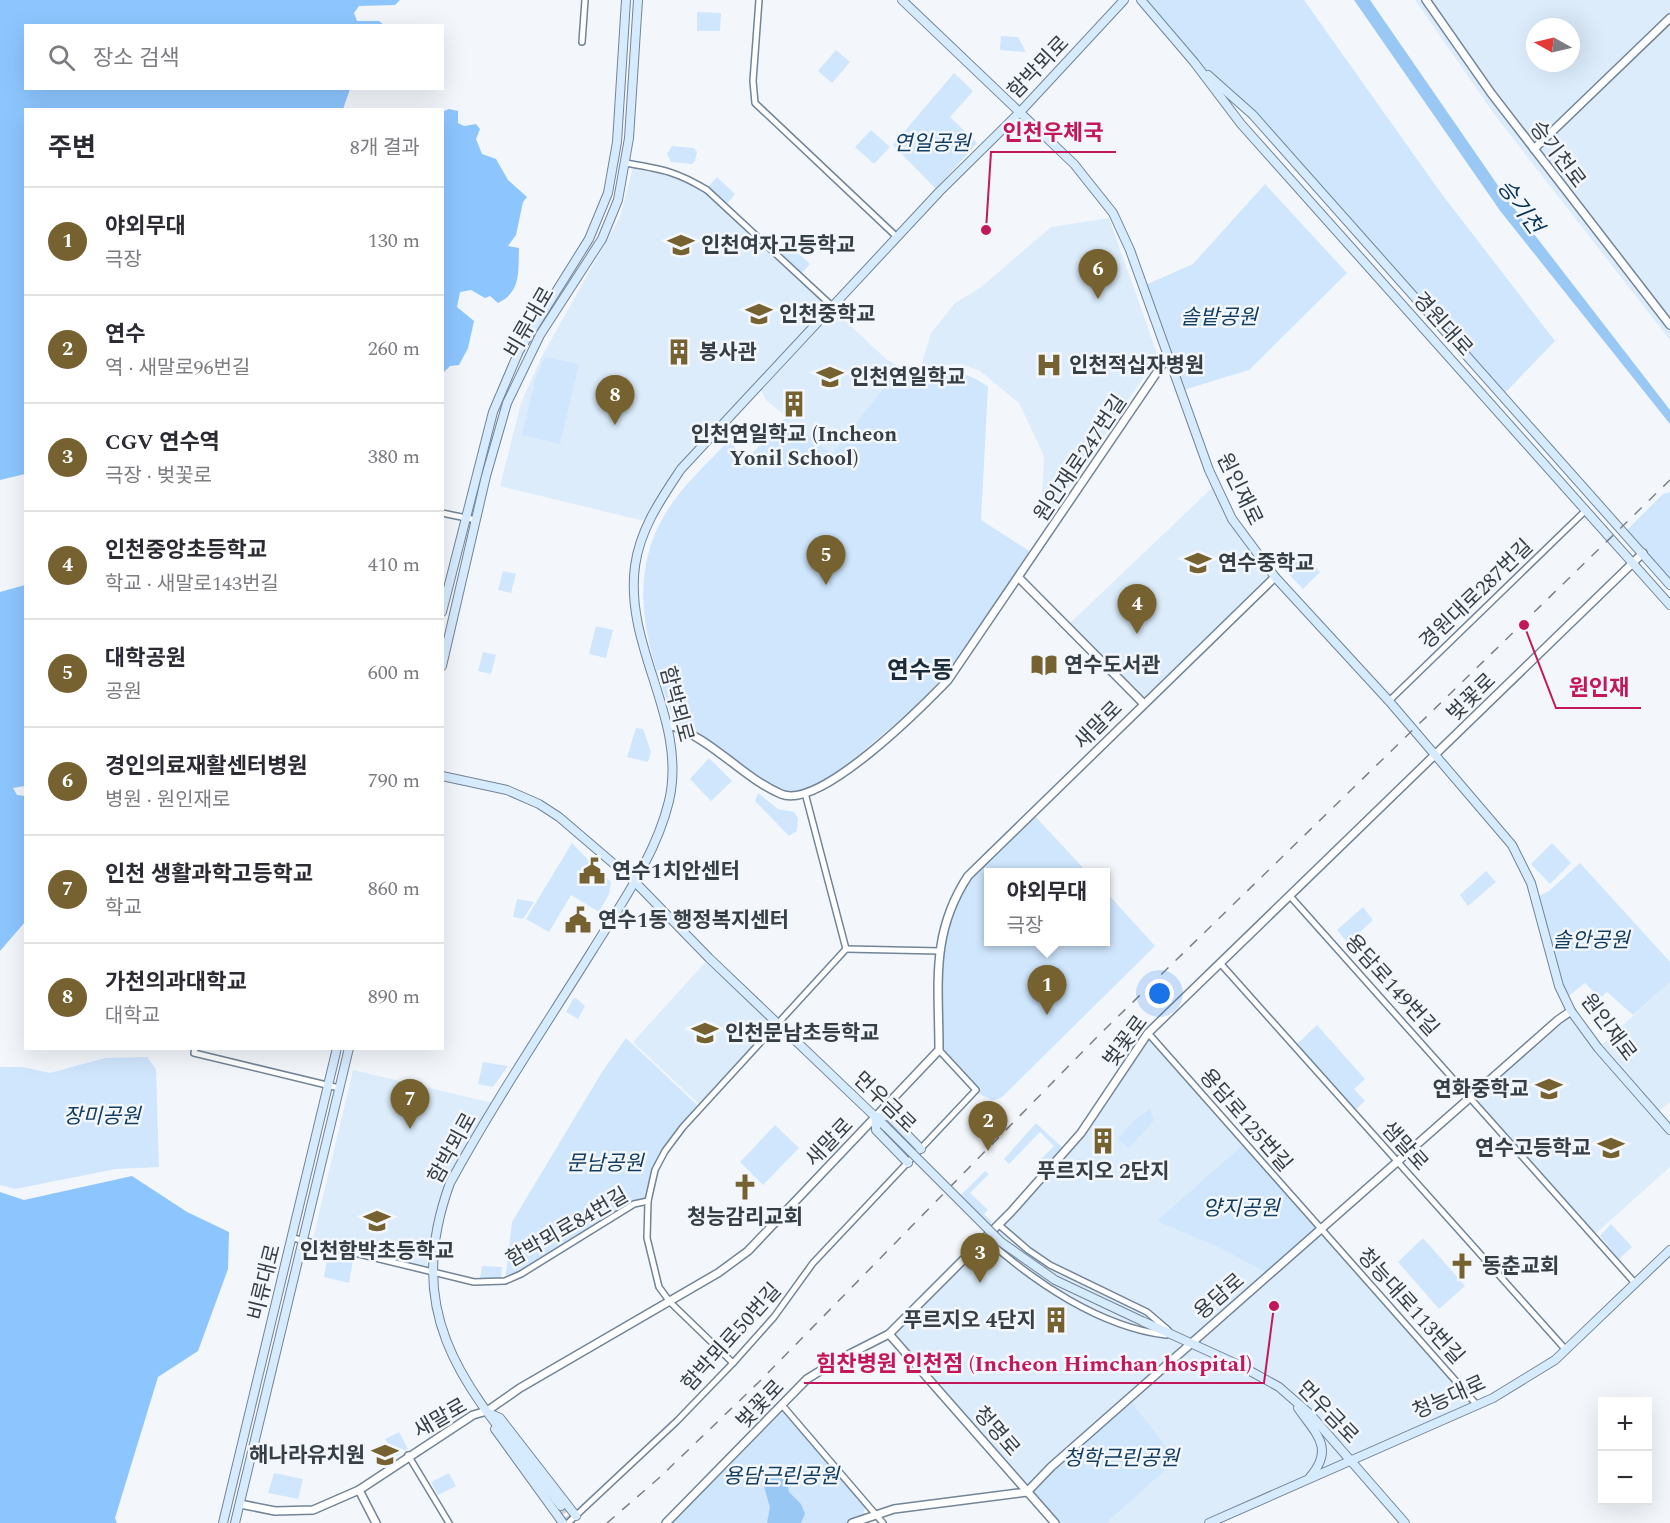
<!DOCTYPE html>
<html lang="ko">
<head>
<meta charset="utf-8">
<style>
	:root { --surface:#fff; --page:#f2f2f3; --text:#2b2b33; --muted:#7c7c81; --line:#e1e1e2; --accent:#766130 }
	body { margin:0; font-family:Spectral,"Noto Sans KR",serif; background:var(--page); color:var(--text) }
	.controls { position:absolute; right:18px; bottom:18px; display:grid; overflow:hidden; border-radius:0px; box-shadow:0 6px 24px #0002 }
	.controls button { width:54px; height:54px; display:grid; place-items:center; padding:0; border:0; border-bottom:2px solid var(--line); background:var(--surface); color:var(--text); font:30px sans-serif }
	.compass { position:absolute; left:1526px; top:18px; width:54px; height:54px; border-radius:50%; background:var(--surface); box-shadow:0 6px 24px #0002; rotate:278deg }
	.you { position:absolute; left:1160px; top:994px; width:21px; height:21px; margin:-15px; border:4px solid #fff; border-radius:50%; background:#1a73e8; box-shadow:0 0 0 9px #1a73e833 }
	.badge { display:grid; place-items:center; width:39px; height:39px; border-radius:50%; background:var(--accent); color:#fff; font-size:20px; font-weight:700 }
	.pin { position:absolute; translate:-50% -50px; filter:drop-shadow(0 2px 3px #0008) }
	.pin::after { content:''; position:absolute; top:32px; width:21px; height:18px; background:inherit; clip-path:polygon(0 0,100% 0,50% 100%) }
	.popup { position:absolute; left:984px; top:868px; width:126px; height:78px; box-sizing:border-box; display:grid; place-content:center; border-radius:0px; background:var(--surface); filter:drop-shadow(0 2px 4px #0005); font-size:20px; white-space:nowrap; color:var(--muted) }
	.popup b { font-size:22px; color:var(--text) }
	.popup::after { content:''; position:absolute; left:50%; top:100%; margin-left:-12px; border:12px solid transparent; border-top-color:var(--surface) }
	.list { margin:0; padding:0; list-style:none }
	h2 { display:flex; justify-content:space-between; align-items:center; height:78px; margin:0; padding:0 24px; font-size:26px }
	h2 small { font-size:20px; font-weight:400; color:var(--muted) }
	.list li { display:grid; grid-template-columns:39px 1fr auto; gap:18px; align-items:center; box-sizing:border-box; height:108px; padding:0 24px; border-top:2px solid var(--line) }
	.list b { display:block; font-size:22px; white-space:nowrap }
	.list p { margin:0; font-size:20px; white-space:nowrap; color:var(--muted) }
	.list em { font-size:20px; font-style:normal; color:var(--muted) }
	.icon { flex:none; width:33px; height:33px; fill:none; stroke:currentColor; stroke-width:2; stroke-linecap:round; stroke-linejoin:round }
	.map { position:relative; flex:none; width:1670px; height:1523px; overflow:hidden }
	.search { position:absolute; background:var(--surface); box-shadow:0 6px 24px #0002; left:24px; top:24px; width:420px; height:66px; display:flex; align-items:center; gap:15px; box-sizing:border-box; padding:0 21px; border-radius:0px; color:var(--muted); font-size:22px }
	.panel { position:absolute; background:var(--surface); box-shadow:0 6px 24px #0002; left:24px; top:108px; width:420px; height:942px; border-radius:0px }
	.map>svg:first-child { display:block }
</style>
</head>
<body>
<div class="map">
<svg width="1670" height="1523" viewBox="0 0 1670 1523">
	<rect width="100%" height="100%" fill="#f3f7fb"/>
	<g fill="#dcecfb" fill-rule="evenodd">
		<path d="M1415 0H1670V340L1497 118ZM1535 27H1571V63H1535Z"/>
		<polygon points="634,164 659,167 707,190 886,359 900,367 832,454 766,400 759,386 681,469 648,522 500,486 521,403 542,356 620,217"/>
		<polygon points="1109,218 1158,356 1046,521 1041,519 1044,456 1019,403 980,371 961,364 921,366 931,333 955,303 980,288 1051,227"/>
		<polygon points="1215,485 1220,497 1275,577 1143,703 1067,626"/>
		<polygon points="709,958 777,1023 701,1106 633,1042"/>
		<polygon points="1670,982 1670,1102 1656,1114 1670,1130 1670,1167 1594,1235 1471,1097 1571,1011 1598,1048"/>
		<polygon points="1148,1033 1477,1405 1217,1523 1055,1523 889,1334 985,1238 1075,1141"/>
		<polygon points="353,1070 497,1104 450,1184 432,1271 312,1243"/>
	</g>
	<g fill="#cfe6fd">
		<polygon points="1141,0 1304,0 1441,193 1555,341 1502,396 1253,115 1194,62"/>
		<polygon points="697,12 721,13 720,31 697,31"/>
		<polygon points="1001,36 1018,37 1026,52 1000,50"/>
		<polygon points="836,50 850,62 832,83 818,71"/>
		<polygon points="954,73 973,91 950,117 977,143 936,189 893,145"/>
		<polygon points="871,130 890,147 874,164 855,147"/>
		<polygon points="672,146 694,148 697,152 695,161 692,164 671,162 667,154"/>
		<polygon points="717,177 735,194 727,204 708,187"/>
		<polygon points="1265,184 1347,273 1249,370 1180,391 1143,286 1193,264"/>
		<polygon points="788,244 810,264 802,273 780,254"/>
		<polygon points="545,357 579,364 560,444 522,435 536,377"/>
		<path d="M899 368C934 378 959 363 988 387L981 520 1031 552 944 676 913 709 827 781 794 793 782 791 763 780 690 727 675 722C649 654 624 583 665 514 681 487 707 464 728 441L747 459 786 417 832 454Z"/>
		<polygon points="1670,492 1670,579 1627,530 1663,494"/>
		<polygon points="1297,556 1305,565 1310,561 1320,572 1303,589 1284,569"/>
		<polygon points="503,571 516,574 511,593 498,590"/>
		<polygon points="596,626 613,630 606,658 589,654"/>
		<polygon points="483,652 496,655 491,674 478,671"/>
		<polygon points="636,728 643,729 651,752 648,762 627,757"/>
		<polygon points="709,758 732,781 711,801 690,779"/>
		<polygon points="758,793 778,809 794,812 798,818 797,831 789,836 755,801"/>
		<polygon points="1032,813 1087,872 988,872 988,942 1106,942 1106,892 1155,946 1001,1098 993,1100 981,1095 939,1050 941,934 968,876"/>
		<polygon points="572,843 591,863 584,877 593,882 600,871 611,882 609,894 599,912 571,895 549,932 526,919"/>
		<polygon points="1552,843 1571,863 1550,884 1531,864"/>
		<polygon points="1580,863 1670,962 1670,982 1633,1015 1607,992 1600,998 1585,983 1565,999 1535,898 1549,891"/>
		<polygon points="1486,871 1496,882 1468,906 1460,895"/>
		<polygon points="517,899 534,902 523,919 513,917"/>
		<polygon points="1363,907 1373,920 1348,943 1337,930"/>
		<polygon points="576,998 585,1006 578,1019 566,1012 573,999"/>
		<polygon points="1317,1025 1365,1079 1354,1089 1365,1101 1353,1112 1295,1046"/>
		<polygon points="626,1038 697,1105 655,1170 648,1201 634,1204 505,1281 512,1222 602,1072"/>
		<polygon points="147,1057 156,1069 159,1167 116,1169 15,1189 0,1185 0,1067 22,1067 50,1073 105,1058"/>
		<polygon points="483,1062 508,1066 493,1087 478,1084"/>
		<polygon points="1150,1109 1154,1120 1129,1148 1118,1139 1134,1121"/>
		<polygon points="1036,1123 1063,1148 1047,1169 1039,1161 1054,1146 1040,1132 1009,1164 1004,1159"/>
		<polygon points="775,1125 799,1148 763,1185 740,1162"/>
		<polygon points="1245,1143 1320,1229 1269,1274 1218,1247 1157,1221"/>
		<polygon points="985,1171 989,1174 970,1193 988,1210 984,1214 992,1222 990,1225 961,1195"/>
		<polygon points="1611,1224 1632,1247 1619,1259 1600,1236"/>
		<polygon points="1423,1238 1465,1286 1439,1309 1398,1262"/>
		<polygon points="328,1255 353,1261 349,1283 324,1277"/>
		<polygon points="482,1266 502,1267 501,1278 480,1279"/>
		<polygon points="1129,1399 1176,1460 1106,1523 1055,1523 1027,1492"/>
		<polygon points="782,1405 866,1503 863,1518 852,1523 666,1523"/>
		<polygon points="399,1432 408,1449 395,1457 385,1439"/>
		<polygon points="274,1473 303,1479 298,1499 268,1493"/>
		<polygon points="449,1473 456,1486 438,1495 431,1482"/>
	</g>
	<g fill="#8dc6ff">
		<polygon points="0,0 400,0 395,5 359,6 354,13 357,21 379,21 384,25 26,26 26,88 350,89 343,109 26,110 25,474 0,480"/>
		<path d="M449 109 458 111V123L464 126 476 124 480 129 476 139 482 154 496 159 508 180 527 197 523 202 516 235 508 246 519 248C518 269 522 292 498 303L490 296 485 298 471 290 460 292 457 307 474 321 468 348 459 365 450 366 443 373 442 112Z"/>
		<polygon points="25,585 25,786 13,788 17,795 25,796 25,922 0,951 0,592"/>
		<polygon points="132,1176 187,1212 229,1232 228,1269 198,1351 158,1377 115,1518 117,1523 0,1523 0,1192 24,1200"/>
	</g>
	<g fill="#9ac8f5">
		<polygon points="1354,0 1370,0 1510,203 1670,410 1670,424 1501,212"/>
		<polygon points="772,1474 786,1478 789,1492 801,1504 805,1514 801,1523 767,1523 770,1507 764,1487"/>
	</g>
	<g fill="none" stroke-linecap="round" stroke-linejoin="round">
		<polyline stroke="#cdd2d7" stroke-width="8" stroke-dasharray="8 4" stroke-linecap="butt" points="561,1506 573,1523"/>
		<g stroke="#728496" stroke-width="8">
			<g id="minor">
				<polyline points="759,0 753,81 755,103 897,237"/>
				<polyline points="582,42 585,0"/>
				<path d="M626 163C661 169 676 171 707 190L832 306"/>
				<polyline points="442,513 476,520"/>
				<polyline points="1389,701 1585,511"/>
				<polyline points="1290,896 1634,1282"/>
				<polyline points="846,949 940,951"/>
				<polyline points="1220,963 1566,1350"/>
				<polyline points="1148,1033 1477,1405"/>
				<polyline points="195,1048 194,1053 339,1088"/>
				<polyline points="999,1225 1028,1250 1050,1265 1147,1312 1168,1330"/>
				<polyline points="293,1238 474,1282 505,1281 521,1274 634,1204 648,1201"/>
				<path d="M985 1238C1034 1282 1100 1327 1166 1335"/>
				<polyline points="733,1363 670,1302 659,1287 647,1238 648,1201 655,1170 665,1151 683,1127 846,949 805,793"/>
				<polyline points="782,1405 883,1523"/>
				<polyline points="408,1455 449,1523"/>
				<polyline points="568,1523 677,1421 733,1363 774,1317 813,1263 975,1091 976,1090 939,1050"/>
			</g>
		</g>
		<g stroke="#728496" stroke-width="10">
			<g id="tertiary">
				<polyline points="1426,0 1491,93 1670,325"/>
				<polyline points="1534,149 1670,18"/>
				<polyline points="1019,578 1143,703"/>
				<path d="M669 725C712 738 740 776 781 794 819 811 922 707 948 680L1168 356"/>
				<polyline points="889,1334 1055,1523"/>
				<polyline points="359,1490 376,1523"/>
				<path d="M240 1504 275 1511 313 1510 359 1490 473 1415 487 1411 520 1388 718 1273 748 1251 939 1050C939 984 930 934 968 876L1275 577"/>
				<polyline points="666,1523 807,1379 836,1361 889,1334 1011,1212 1081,1133 1148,1033 1643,553"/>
				<polyline points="852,1523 894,1509 1027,1492 1051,1467 1558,1020 1571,1011"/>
			</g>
		</g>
		<g stroke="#728496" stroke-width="10">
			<g id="secondary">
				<polyline points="902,0 1074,164 1113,213 1130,250 1209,470 1232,519 1275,577 1389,701 1512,845 1531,883 1559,986 1571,1011 1598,1048 1670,1130"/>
				<polyline points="1141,0 1194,62 1241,124 1670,605"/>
				<polyline points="1208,75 1253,115 1670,585"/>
				<polyline points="442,612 493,412 519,351 589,239 608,193 617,142 626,0"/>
				<polyline points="442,666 486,476 507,403 540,335 602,239 618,200 629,138 638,0"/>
				<polyline points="442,776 507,790 539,804 559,817 635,882 709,958 887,1128"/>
				<polyline points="908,1163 876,1130 876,1117 889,1116 921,1149"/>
				<polyline points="1142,1321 1241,1366 1279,1387 1310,1414 1405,1523"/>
				<path d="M1298 1408C1316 1434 1335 1448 1310 1477"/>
				<polyline points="491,1414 500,1418 576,1516"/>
				<polyline points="495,1429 563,1523"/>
				<path d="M561 1506C478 1399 397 1329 450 1183 493 1104 544 1028 592 951 621 904 656 855 669 801 688 719 624 649 635 566 640 529 661 499 681 469L939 192 1021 111 1124 0"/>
				<polyline points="223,1523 337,1048"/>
				<polyline points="235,1523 349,1048"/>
				<polyline points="1209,1523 1493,1398 1555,1360 1670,1250"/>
			</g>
		</g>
		<use href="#minor" stroke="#fff" stroke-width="5"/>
		<use href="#tertiary" stroke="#fff" stroke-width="7"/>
		<use href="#secondary" stroke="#d7ebfe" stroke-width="8"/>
		<polyline stroke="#7b8188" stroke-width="1.5" stroke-dasharray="10 10" stroke-linecap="butt" points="607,1523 659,1478 759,1382 1099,1035 1670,480"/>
		<g stroke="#728496" stroke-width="10" stroke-linecap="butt">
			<polyline id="secondary-bridge" points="887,1128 1001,1242 1055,1280 1142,1321"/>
		</g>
		<use href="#secondary-bridge" stroke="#d7ebfe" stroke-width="8"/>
	</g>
	<defs>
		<g id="school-bare" transform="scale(2.07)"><path d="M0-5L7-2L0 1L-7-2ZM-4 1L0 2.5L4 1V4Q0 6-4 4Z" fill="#766130" stroke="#f3f7fb" stroke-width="2.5" paint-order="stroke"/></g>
		<g id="building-bare" transform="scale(2.07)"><path d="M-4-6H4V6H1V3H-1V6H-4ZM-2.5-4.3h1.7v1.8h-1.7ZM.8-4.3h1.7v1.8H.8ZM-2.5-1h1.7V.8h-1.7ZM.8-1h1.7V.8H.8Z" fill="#766130" stroke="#f3f7fb" stroke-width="2.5" paint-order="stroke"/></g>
		<g id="hospital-bare" transform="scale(2.07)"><path d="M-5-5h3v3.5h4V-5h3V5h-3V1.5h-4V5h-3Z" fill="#766130" stroke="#f3f7fb" stroke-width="2.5" paint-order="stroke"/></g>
		<g id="library-bare" transform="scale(2.07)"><path d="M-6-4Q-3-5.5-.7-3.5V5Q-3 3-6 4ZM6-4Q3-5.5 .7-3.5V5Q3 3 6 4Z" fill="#766130" stroke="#f3f7fb" stroke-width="2.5" paint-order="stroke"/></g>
		<g id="civic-bare" transform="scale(2.07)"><path d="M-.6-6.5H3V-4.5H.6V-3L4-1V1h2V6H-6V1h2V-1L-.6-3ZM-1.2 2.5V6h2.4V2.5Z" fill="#766130" stroke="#f3f7fb" stroke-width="2.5" paint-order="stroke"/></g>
		<g id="church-bare" transform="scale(2.07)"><path d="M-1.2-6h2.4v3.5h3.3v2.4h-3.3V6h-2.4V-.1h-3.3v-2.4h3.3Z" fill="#766130" stroke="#f3f7fb" stroke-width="2.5" paint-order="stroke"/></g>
	</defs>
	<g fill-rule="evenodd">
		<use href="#school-bare" x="681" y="245"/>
		<use href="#school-bare" x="759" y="314"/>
		<use href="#building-bare" x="679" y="352"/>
		<use href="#hospital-bare" x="1049" y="365"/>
		<use href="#school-bare" x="830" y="377"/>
		<use href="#building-bare" x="794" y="404"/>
		<use href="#school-bare" x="1198" y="563"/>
		<use href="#library-bare" x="1044" y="665"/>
		<use href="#civic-bare" x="592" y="871"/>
		<use href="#civic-bare" x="578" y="920"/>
		<use href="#school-bare" x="705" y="1033"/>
		<use href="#school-bare" x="1549" y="1089"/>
		<use href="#building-bare" x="1103" y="1141"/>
		<use href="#school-bare" x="1611" y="1148"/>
		<use href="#church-bare" x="745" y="1187"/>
		<use href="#school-bare" x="377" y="1221"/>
		<use href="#church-bare" x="1462" y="1266"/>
		<use href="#building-bare" x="1056" y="1320"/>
		<use href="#school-bare" x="385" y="1455"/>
	</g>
	<g text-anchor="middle" stroke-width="5" stroke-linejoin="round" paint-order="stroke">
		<g font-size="21" fill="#363e46" stroke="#f3f7fb">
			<text transform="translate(1038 67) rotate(-46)" y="7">함박뫼로</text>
			<text transform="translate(1558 154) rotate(53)" y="7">승기천로</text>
			<text transform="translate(529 322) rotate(-60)" y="7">비류대로</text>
			<text transform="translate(1443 324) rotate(48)" y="7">경원대로</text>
			<text transform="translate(1080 458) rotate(-56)" y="7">원인재로247번길</text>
			<text transform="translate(1240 489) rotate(64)" y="7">원인재로</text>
			<text transform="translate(1476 594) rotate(-44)" y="7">경원대로287번길</text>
			<text transform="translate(1471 697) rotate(-44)" y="7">벚꽃로</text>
			<text transform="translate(677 704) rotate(75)" y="7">함박뫼로</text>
			<text transform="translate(1098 725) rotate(-45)" y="7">새말로</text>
			<text transform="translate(1392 985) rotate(48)" y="7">용담로149번길</text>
			<text transform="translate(1609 1027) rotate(53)" y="7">원인재로</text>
			<text transform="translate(1125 1041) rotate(-53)" y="7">벚꽃로</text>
			<text transform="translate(885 1102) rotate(44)" y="7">먼우금로</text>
			<text transform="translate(1246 1120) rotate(49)" y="7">용담로125번길</text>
			<text transform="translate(829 1142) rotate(-46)" y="7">새말로</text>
			<text transform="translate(1405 1146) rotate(48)" y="7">샘말로</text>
			<text transform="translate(452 1148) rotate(-61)" y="7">함박뫼로</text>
			<text transform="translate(567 1227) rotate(-30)" y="7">함박뫼로84번길</text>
			<text transform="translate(264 1282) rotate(-76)" y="7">비류대로</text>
			<text transform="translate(1219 1296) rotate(-41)" y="7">용담로</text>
			<text transform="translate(1411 1306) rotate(48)" y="7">청능대로113번길</text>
			<text transform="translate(731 1337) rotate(-48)" y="7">함박뫼로50번길</text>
			<text transform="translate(1449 1397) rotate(-24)" y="7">청능대로</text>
			<text transform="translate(760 1404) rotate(-46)" y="7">벚꽃로</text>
			<text transform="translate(1328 1412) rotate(46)" y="7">먼우금로</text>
			<text transform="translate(440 1418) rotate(-30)" y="7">새말로</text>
			<text transform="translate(997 1431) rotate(49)" y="7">청명로</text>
		</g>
		<g font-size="21" font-style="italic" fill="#133d61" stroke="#f3f7fb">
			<text x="932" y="150">연일공원</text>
			<text x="1219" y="324">솔밭공원</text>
			<text x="1591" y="947">솔안공원</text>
			<text x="102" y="1123">장미공원</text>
			<text x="605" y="1170">문남공원</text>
			<text x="1241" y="1215">양지공원</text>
			<text x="1121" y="1465">청학근린공원</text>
			<text x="781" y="1483">용담근린공원</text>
		</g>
		<g font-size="21" font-weight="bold" fill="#363e46" stroke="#f3f7fb" text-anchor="start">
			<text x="701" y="252">인천여자고등학교</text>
			<text x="779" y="321">인천중학교</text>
			<text x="699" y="359">봉사관</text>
			<text x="1069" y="372">인천적십자병원</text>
			<text x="850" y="384">인천연일학교</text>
			<text x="794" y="441" text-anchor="middle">인천연일학교 (Incheon<tspan x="794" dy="24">Yonil School)</tspan></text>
			<text x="1218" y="570">연수중학교</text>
			<text x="1064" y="672">연수도서관</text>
			<text x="612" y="878">연수1치안센터</text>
			<text x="598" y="927">연수1동 행정복지센터</text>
			<text x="725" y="1040">인천문남초등학교</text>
			<text x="1529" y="1096" text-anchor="end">연화중학교</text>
			<text x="1591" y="1155" text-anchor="end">연수고등학교</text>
			<text x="1103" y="1178" text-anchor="middle">푸르지오 2단지</text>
			<text x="745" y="1224" text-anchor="middle">청능감리교회</text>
			<text x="377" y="1258" text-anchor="middle">인천함박초등학교</text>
			<text x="1482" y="1273">동춘교회</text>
			<text x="1036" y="1327" text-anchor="end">푸르지오 4단지</text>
			<text x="365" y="1462" text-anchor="end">해나라유치원</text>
		</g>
		<g font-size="22" font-style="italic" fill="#063256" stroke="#f3f7fb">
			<text transform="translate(1521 206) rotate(54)" y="8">승기천</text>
		</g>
		<g font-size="24" font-weight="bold" fill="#1b2b3a" stroke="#f3f7fb">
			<text x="920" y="678">연수동</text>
		</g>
	</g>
	<path fill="none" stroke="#c2185b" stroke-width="2" d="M986 230L991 152H1116M1524 625L1556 708H1641M1274 1306L1264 1383H804"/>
	<g fill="#c2185b" stroke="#f3f7fb" stroke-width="2">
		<circle cx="986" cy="230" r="6"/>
		<circle cx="1524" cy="625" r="6"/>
		<circle cx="1274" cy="1306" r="6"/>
	</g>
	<g font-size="22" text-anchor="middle" font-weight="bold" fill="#c2185b" stroke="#f3f7fb" stroke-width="5" stroke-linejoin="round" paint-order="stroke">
		<text x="1053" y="140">인천우체국</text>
		<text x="1599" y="695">원인재</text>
		<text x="1034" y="1371">힘찬병원 인천점 (Incheon Himchan hospital)</text>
	</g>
</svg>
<div class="controls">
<button>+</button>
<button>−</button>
</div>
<svg class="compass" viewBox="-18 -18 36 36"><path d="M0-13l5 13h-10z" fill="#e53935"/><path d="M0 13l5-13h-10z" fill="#7c7c81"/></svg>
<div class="you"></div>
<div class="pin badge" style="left:1047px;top:1015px">1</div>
<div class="popup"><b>야외무대</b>극장</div>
<div class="pin badge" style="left:988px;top:1151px">2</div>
<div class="pin badge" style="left:980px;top:1283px">3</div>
<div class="pin badge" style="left:1137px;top:634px">4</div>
<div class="pin badge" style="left:826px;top:585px">5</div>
<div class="pin badge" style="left:1098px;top:299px">6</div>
<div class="pin badge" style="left:410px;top:1129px">7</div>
<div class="pin badge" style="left:615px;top:425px">8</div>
<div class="search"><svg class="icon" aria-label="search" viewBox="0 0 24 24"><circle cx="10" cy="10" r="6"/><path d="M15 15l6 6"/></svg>장소 검색</div>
<section class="panel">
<h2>주변<small>8개 결과</small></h2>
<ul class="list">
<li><span class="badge">1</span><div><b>야외무대</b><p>극장</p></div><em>130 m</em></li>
<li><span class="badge">2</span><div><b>연수</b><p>역 · 새말로96번길</p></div><em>260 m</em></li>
<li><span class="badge">3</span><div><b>CGV 연수역</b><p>극장 · 벚꽃로</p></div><em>380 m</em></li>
<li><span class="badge">4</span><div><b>인천중앙초등학교</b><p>학교 · 새말로143번길</p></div><em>410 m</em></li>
<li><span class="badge">5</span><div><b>대학공원</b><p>공원</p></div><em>600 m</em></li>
<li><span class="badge">6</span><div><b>경인의료재활센터병원</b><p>병원 · 원인재로</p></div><em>790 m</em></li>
<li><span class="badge">7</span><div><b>인천 생활과학고등학교</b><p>학교</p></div><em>860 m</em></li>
<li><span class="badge">8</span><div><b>가천의과대학교</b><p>대학교</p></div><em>890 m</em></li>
</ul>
</section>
</div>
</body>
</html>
